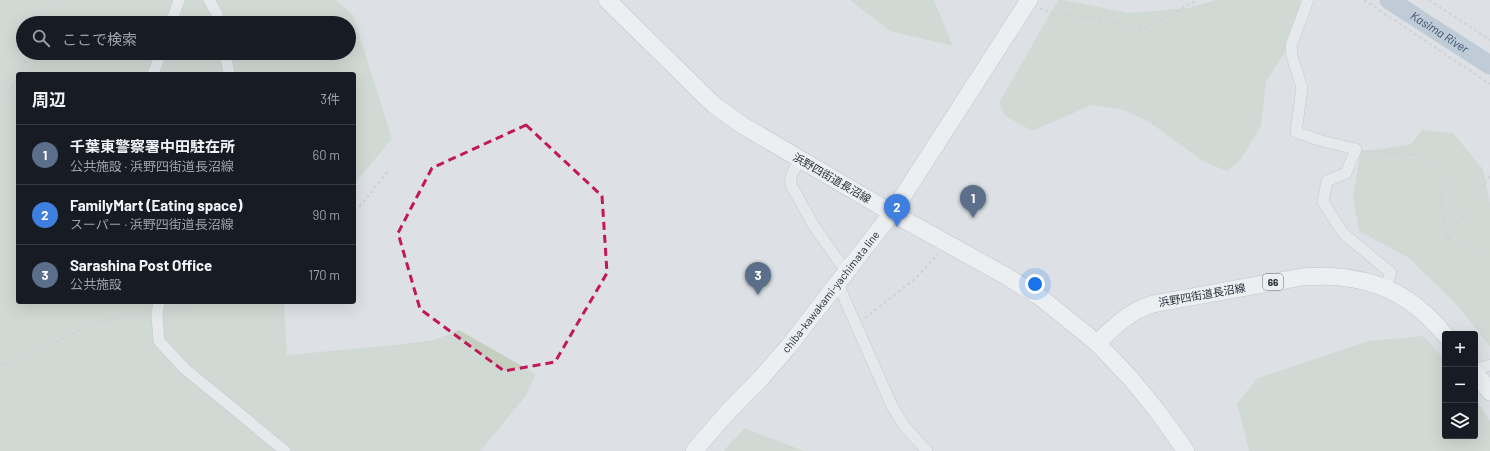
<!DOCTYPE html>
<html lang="ja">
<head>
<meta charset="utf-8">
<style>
	:root { --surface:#171b24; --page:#242831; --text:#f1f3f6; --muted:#9ea1a6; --line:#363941; --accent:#ea580c }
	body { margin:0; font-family:Barlow,"Noto Sans JP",sans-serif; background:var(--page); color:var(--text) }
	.controls { position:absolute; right:12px; bottom:12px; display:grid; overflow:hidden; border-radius:4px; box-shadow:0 4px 16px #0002 }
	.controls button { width:36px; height:36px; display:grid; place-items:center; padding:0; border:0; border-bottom:1px solid var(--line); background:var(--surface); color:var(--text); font:20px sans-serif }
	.you { position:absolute; left:1035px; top:284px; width:14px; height:14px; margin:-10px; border:3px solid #fff; border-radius:50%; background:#1a73e8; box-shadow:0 0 0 6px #1a73e833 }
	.badge { display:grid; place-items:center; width:26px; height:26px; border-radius:50%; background:var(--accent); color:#fff; font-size:13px; font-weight:700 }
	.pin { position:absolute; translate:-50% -33px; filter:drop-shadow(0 1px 2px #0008) }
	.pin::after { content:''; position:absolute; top:21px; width:14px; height:12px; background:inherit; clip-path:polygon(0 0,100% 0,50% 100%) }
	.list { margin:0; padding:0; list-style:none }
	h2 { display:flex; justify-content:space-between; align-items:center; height:52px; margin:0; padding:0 16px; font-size:17px }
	h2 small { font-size:13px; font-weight:400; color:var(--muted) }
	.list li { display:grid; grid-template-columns:26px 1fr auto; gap:12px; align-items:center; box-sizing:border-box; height:60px; padding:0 16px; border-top:1px solid var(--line) }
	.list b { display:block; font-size:15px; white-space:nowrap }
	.list p { margin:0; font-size:13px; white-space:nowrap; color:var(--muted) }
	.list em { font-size:13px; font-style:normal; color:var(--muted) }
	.icon { flex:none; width:22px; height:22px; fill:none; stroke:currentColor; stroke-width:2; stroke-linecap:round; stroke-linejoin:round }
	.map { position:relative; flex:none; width:1490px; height:451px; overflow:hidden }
	.search { position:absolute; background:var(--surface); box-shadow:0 4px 16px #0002; left:16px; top:16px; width:340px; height:44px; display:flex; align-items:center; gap:10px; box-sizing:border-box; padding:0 14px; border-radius:22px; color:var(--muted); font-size:15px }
	.panel { position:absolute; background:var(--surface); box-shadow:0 4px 16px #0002; left:16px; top:72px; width:340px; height:232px; border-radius:4px }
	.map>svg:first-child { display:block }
</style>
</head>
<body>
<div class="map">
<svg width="1490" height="451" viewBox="0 0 1490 451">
	<rect width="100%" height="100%" fill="#dde1e5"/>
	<g fill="#c4cfbf" fill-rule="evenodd">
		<path d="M0 0H336L353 15 392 139 354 184V74H18V302H284L287 355 394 345 434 340 459 330 536 374 526 396 480 451H0ZM23 23H349V53H23Z"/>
		<polygon points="850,0 934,0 953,46 890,31"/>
		<polygon points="1058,0 1063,0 1128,13 1188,8 1216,0 1300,0 1307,17 1266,82 1261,126 1241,159 1227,171 1204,162 1149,122 1124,110 1092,105 1032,131 1005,116 999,103"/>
		<polygon points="1422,130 1453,133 1483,169 1490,203 1490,346 1454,302 1409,258 1359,231 1353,197 1361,150 1372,150 1411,144"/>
		<polygon points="1423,336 1445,360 1445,436 1475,436 1475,398 1490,421 1490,451 1249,451 1237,404 1256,379 1368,341"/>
		<polygon points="745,428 804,451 723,451"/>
	</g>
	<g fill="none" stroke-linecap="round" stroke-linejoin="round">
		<path stroke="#9bb0c3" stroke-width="19" id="s1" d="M1389 0 1490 65"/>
		<g stroke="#a3a8af" stroke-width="12">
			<g id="minor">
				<polyline points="209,0 217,14 218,23"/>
				<polyline points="1308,0 1291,46 1292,56 1302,88 1296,132 1322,141 1356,149 1346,173 1327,181 1323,202 1343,233 1391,273 1385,288"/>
				<polyline points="171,23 179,0"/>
				<polyline points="225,53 229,74"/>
				<polyline points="153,74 161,53"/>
				<path d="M801 160C795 168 789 175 791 185L814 226 847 273"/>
				<polyline points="838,284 892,406 905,427 927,451"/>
				<polyline points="159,302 157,315 159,341 185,369 285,451"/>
				<polyline points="1475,369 1490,365"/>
			</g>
		</g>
		<g stroke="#9da6b0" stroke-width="18">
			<g id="primary">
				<polyline points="607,0 714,105 742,125 892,213 1006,276 1040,297 1097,343 1132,380 1158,412 1186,451"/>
				<path d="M1097 343C1115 326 1128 312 1153 304L1302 277C1361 272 1407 288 1445 335"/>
				<polyline points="1475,372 1490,392"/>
				<path id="s2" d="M694 451 725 415 762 377 788 347 892 213 1029 0"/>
			</g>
		</g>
		<g stroke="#bbbfc4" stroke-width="2" stroke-dasharray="3 3" stroke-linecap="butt">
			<polyline points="1364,0 1490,84"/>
			<polyline points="1429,0 1490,40"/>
			<polyline points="1040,8 1053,13 1097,19 1117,23 1130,29 1138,30 1147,28 1197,0"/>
			<polyline points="40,23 50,0"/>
			<polyline points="19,74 29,53"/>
			<polyline points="0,108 18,76"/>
			<polyline points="1366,151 1387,153 1422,155 1433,162 1441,173 1444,183 1441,203 1448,239"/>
			<polyline points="354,210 362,204 388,171"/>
			<polyline points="1448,238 1490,176"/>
			<polyline points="1448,239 1479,249 1490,257"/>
			<polyline points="167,313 173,311 191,302"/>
			<polyline points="865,318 916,278 938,254"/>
			<path d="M0 364C21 363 36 352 54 343 75 332 98 320 122 316 130 315 139 316 147 315"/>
		</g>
		<use href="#minor" stroke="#eff1f4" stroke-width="11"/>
		<use href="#primary" stroke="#fff" stroke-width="17"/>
	</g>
	<path d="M0 0H1490V451H0ZM526 125 602 196 607 273 555 362 504 371 420 309 398 233 432 168Z" fill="#dde1e5" fill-opacity=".55" fill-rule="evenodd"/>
	<path fill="none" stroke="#c2185b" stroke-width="3" stroke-dasharray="8 5" stroke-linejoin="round" d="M526 125 602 196 607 273 555 362 504 371 420 309 398 233 432 168Z"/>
	<g text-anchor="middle" stroke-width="4" stroke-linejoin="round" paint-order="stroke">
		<rect fill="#ecf0f3" stroke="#636a72" stroke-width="1" x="1263" y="274" width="20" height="16" rx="3"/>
		<g font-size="10" font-weight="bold" fill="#28303b">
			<text x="1273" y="286">66</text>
		</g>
		<g font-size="11" fill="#28303b" stroke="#ecf0f3">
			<text transform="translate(832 178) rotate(30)" y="4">浜野四街道長沼線</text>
			<text dy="4" stroke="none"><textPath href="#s2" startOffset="210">chiba-kawakami-yachimata line</textPath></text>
			<text transform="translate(1202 295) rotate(-10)" y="4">浜野四街道長沼線</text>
		</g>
		<g font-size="12" font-style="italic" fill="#36506b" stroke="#ecf0f3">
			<text dy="4" stroke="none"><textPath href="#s1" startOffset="60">Kasima River</textPath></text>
		</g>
	</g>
</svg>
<div class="controls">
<button>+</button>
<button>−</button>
<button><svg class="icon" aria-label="layers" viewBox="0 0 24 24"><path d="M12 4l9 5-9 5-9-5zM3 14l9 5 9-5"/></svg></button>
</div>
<div class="you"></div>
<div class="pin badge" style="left:973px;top:218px;background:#5c6f8a">1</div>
<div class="pin badge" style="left:897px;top:227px;background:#3f7fe0">2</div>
<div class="pin badge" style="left:758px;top:295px;background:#5c6f8a">3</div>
<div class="search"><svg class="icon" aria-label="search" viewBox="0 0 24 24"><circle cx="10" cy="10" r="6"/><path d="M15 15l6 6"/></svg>ここで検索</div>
<section class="panel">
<h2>周辺<small>3件</small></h2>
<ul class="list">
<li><span class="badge" style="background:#5c6f8a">1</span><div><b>千葉東警察署中田駐在所</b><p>公共施設 · 浜野四街道長沼線</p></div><em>60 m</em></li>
<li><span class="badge" style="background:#3f7fe0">2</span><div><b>FamilyMart (Eating space)</b><p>スーパー · 浜野四街道長沼線</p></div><em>90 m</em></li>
<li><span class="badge" style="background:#5c6f8a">3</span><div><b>Sarashina Post Office</b><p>公共施設</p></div><em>170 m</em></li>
</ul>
</section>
</div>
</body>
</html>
